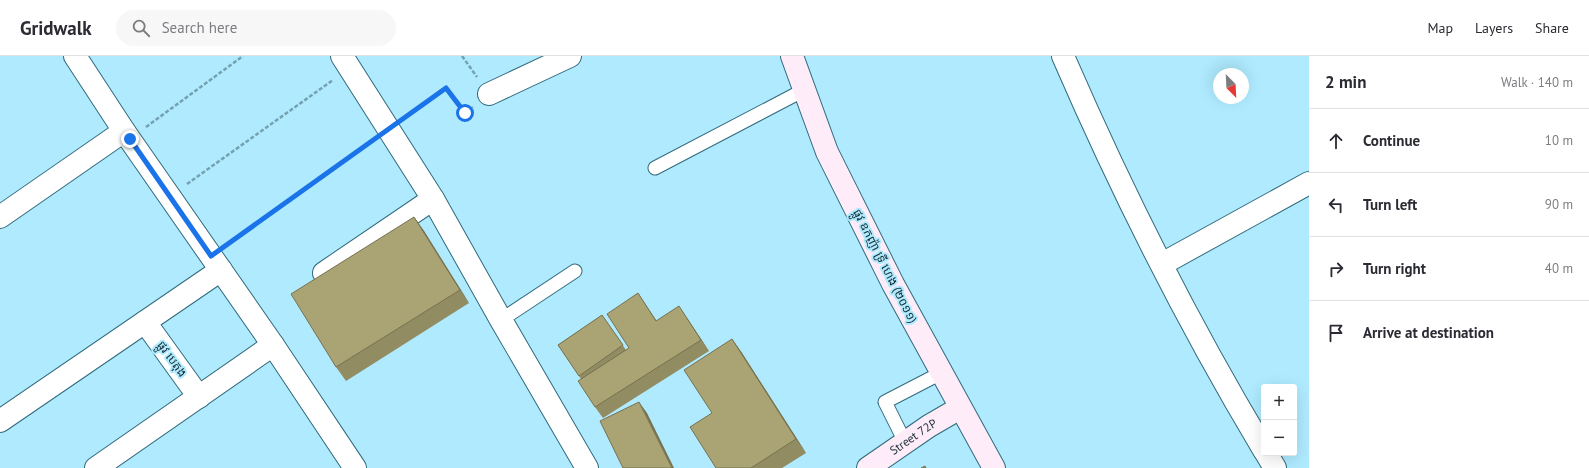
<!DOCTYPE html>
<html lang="en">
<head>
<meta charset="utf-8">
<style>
	:root { --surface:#fff; --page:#f7f7f7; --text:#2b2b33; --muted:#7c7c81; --line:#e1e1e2 }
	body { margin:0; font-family:"PT Sans","Noto Sans Khmer",sans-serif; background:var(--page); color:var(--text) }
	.controls { position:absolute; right:12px; bottom:12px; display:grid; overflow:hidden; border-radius:4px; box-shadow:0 4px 16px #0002 }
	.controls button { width:36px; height:36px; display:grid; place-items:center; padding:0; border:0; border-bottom:1px solid var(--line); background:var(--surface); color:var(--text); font:20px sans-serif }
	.compass { position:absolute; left:1213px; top:12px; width:36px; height:36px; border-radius:50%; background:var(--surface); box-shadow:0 4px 16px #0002; rotate:156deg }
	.stop { position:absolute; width:12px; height:12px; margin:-9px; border:3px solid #1a73e8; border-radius:50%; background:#fff }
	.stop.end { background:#1a73e8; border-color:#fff; box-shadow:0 1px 4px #0008 }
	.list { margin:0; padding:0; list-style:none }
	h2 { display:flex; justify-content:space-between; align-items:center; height:52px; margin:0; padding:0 16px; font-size:17px }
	h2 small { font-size:13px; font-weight:400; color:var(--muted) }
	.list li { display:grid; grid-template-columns:26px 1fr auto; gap:12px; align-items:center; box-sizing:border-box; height:64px; padding:0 16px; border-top:1px solid var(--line) }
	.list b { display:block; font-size:15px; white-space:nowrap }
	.list em { font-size:13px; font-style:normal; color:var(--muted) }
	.icon { flex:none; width:22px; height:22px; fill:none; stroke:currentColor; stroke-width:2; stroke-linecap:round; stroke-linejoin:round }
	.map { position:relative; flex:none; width:1309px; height:412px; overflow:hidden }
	header { display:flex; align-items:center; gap:24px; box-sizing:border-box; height:56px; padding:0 20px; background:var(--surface); border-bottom:1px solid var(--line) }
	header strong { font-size:19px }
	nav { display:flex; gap:22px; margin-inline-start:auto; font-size:14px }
	.search { width:280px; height:36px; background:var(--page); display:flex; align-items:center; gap:10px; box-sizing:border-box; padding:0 14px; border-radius:22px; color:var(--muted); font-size:15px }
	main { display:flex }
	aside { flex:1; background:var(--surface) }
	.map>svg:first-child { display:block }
</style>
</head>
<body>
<header>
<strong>Gridwalk</strong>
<div class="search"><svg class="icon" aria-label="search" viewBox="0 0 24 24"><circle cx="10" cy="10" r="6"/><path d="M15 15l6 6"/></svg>Search here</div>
<nav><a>Map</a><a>Layers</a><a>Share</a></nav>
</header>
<main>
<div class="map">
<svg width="1309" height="412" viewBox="0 0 1309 412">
	<rect width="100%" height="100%" fill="#afeafe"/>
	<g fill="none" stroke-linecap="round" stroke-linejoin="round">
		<g stroke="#316a7c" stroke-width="15">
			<g id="lane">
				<polyline points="655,112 804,34"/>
				<polyline points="501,264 575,215"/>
				<polyline points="905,386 885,346 941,317"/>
			</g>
		</g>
		<g stroke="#316a7c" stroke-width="24">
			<g id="street">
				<polyline points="75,0 124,75 273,289 355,412"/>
				<polyline points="342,0 433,143 501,264 587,412"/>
				<path d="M1063 0C1121 134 1189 269 1264 394"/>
				<polyline points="489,38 570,0"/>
				<polyline points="0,161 124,75"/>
				<polyline points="1162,208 1309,127"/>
				<polyline points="324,217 433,143"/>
				<polyline points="145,266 199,341"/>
				<polyline points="0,365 221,214"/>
				<polyline points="1266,397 1275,412"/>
				<polyline points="96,412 273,289"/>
			</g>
		</g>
		<g stroke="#316a7c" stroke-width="24">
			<g id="secondary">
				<polyline points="792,0 827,96 893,228 994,412"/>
				<path id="s1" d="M868 412 929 370 960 352"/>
			</g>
		</g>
		<g stroke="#74a1b0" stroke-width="2.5" stroke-dasharray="4 2" stroke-linecap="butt">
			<polyline points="462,0 477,21"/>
			<polyline points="406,61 446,32 465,57 473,51"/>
			<polyline points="146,71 243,0"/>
			<polyline points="187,128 333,24"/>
			<polyline points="229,187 371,86"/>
		</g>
		<use href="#lane" stroke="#fff" stroke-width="13"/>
		<use href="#street" stroke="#fff" stroke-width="22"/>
		<use href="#secondary" stroke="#feecf8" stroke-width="22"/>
	</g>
	<g fill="#928c63">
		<polygon points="414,161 424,175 469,247 346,325 336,311"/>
		<polygon points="638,237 656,265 687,262 709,295 603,362 595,351 581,323 558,289 602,259 626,294 629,292"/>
		<polygon points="732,283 742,297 806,397 782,412 716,412 712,357"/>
	</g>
	<g fill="#777250">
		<polygon points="414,161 424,175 469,247 460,234"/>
		<polygon points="638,237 664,276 656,265"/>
		<polygon points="679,250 709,295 701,284"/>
		<polygon points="732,283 742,297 806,397 796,383"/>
		<polygon points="639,346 647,357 674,412 672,412"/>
	</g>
	<g fill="#aaa373" stroke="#777250">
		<polygon points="414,161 460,234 336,311 291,238"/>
		<polygon points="638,237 656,265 679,250 701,284 595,351 578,325 629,292 607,258"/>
		<polygon points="602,259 623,289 579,320 558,289"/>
		<polygon points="732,283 796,383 751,412 716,412 690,371 712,357 684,314"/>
		<polygon points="639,346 672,412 623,412 600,365"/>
		<polygon points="925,410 926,412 921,412"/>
	</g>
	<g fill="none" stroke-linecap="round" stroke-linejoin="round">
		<polyline stroke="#1a73e8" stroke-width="5" points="130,83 211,200 446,32 465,57"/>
	</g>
	<g text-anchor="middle" stroke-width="4" stroke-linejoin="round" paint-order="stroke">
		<g font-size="12" fill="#162e35" stroke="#afeafe">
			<text transform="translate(885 210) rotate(63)" y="4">ផ្លូវ ឧកញ៉ា ទ្រី ហេង (២០១១)</text>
			<text transform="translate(172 303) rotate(54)" y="4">ផ្លូវ បេតុង</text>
			<text dy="4" stroke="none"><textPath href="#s1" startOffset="55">Street 72P</textPath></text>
		</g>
	</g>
</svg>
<div class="controls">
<button>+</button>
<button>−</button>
</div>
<svg class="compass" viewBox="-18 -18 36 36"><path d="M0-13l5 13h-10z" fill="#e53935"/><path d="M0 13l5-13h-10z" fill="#7c7c81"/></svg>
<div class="stop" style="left:465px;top:57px"></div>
<div class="stop end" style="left:130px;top:83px"></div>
</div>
<aside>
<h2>2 min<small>Walk · 140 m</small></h2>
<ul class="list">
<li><svg class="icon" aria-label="ahead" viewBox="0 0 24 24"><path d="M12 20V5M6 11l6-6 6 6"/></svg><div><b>Continue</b></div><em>10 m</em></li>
<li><svg class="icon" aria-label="left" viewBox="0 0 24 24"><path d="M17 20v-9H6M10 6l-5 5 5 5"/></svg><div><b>Turn left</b></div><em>90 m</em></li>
<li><svg class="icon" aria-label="right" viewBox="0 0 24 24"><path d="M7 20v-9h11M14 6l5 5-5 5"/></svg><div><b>Turn right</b></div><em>40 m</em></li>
<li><svg class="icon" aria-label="arrive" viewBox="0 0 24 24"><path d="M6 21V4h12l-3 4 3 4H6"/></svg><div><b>Arrive at destination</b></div></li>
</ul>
</aside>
</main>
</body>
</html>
